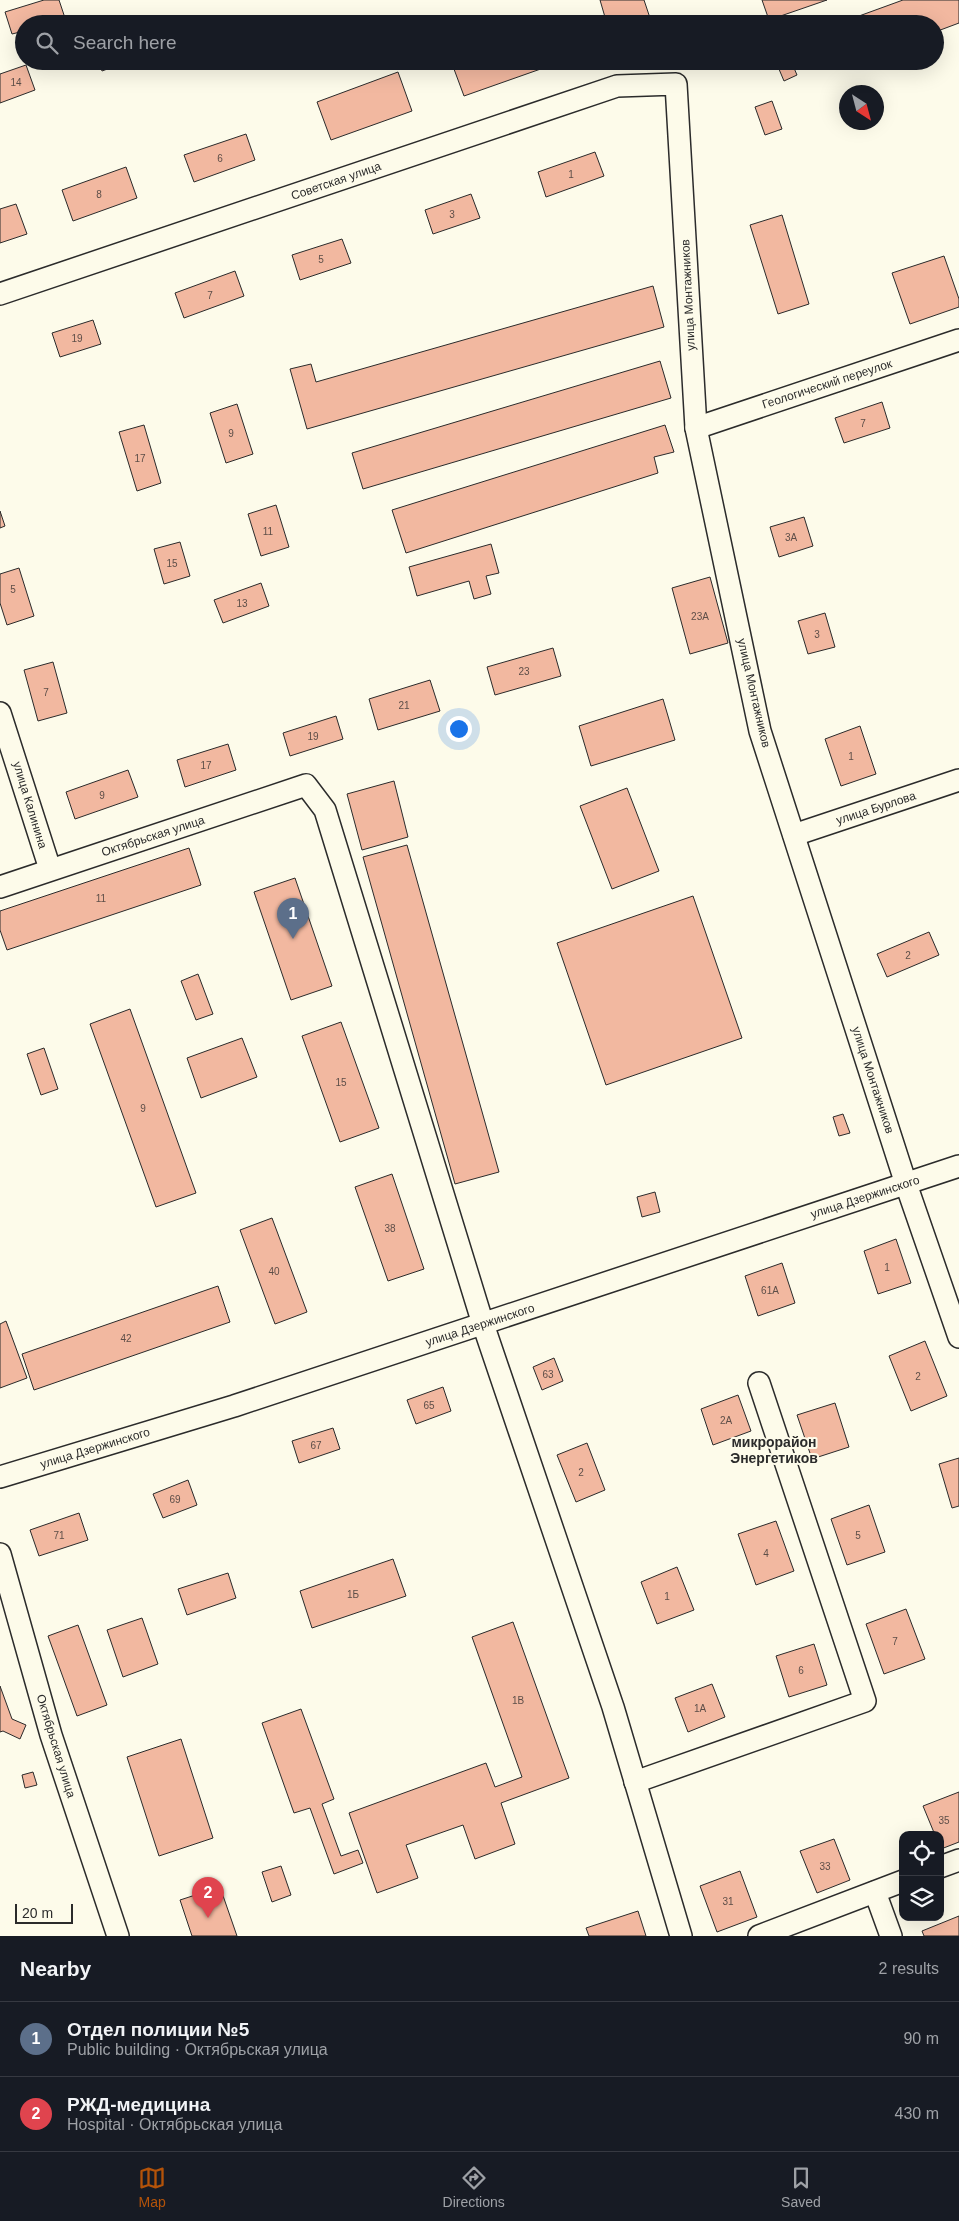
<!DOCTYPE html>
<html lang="en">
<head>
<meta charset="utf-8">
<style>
	:root { --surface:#171b24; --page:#20242c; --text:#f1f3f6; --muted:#9ea1a6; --line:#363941; --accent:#b45309 }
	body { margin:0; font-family:Helvetica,sans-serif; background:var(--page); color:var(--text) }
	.controls { position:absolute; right:15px; bottom:15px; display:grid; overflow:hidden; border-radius:10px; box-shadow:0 5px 20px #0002 }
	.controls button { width:45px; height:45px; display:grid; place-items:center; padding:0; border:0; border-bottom:1px solid var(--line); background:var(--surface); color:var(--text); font:25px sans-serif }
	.compass { position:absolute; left:839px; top:85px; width:45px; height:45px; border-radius:50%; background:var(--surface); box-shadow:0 5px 20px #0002; rotate:144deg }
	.scale { position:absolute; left:15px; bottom:12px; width:58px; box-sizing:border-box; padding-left:5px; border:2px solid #2b2b2b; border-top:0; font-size:14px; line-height:18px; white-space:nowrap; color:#2b2b2b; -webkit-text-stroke:4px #fdfbea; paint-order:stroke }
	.you { position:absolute; left:458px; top:728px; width:18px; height:18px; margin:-12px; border:4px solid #fff; border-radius:50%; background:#1a73e8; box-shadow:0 0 0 8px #1a73e833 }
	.badge { display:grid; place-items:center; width:32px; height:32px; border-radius:50%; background:var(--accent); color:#fff; font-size:16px; font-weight:700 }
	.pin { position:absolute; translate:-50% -41px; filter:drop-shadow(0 1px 2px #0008) }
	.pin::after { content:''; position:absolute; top:26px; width:18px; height:15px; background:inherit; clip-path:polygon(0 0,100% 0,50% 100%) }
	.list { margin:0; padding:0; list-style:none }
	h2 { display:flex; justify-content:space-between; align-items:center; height:65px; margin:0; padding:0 20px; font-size:21px }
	h2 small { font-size:16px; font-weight:400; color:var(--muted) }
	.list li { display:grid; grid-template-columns:32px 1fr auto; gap:15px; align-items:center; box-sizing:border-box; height:75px; padding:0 20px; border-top:1px solid var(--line) }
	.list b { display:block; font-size:19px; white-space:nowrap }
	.list p { margin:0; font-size:16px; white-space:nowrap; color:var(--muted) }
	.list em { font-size:16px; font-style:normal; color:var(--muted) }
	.icon { flex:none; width:28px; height:28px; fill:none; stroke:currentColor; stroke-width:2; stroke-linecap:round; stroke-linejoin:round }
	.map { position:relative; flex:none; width:959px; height:1936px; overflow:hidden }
	.search { position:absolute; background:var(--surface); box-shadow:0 5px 20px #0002; left:15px; right:15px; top:15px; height:55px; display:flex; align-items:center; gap:12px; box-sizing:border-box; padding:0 18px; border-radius:28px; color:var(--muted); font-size:19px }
	.sheet { height:215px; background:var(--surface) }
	nav { display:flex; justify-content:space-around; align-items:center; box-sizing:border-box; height:70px; border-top:1px solid var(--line); background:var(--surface); font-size:14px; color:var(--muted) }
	nav a { display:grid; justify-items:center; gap:2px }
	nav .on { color:var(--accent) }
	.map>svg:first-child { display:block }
</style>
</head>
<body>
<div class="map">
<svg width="959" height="1936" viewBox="0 0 959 1936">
	<rect width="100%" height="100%" fill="#fdfbea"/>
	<g fill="#f2b8a0" stroke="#2b2b2b">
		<polygon points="44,0 59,0 65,18 45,24 24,24 24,31 12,34 5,12"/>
		<polygon points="600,0 644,0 652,24 607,24"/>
		<polygon points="762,0 827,0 769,20"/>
		<polygon points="903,0 959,0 959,23 935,32 935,24 837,24"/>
		<polygon points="98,61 129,61 102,71"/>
		<polygon points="451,61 551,61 552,65 464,96"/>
		<polygon points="791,61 797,75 784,81 776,62"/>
		<polygon points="26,65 35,90 0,103 0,74"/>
		<polygon points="398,72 412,111 331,140 317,102"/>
		<polygon points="772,101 782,129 765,135 755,107"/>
		<polygon points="246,134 255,160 194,182 184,155"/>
		<polygon points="595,152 604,176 546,197 538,172"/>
		<polygon points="126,167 137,198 73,221 62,190"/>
		<polygon points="471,194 480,218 433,234 425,210"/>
		<polygon points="16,204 27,234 0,243 0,209"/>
		<polygon points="782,215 809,304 778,314 750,225"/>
		<polygon points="342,239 351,263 300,280 292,255"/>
		<polygon points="944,256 959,299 959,307 910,324 892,273"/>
		<polygon points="235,271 244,296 184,318 175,293"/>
		<polygon points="653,286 664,327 307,429 290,369 311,364 316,382"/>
		<polygon points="93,320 101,344 60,357 52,333"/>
		<polygon points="660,361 671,398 363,489 352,453"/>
		<polygon points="882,402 890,428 844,443 835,418"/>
		<polygon points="237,404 253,454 226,463 210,413"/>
		<polygon points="144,425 161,483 137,491 119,432"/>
		<polygon points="665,425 674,452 654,457 658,473 406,553 392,510"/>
		<polygon points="276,505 289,547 261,556 248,514"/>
		<polygon points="0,511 5,526 0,528"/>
		<polygon points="804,517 813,546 779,557 770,527"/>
		<polygon points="180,542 190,576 164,584 154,549"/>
		<polygon points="491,544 499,573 486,576 491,594 474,599 469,581 417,596 409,567"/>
		<polygon points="19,568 34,616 7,625 0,603 0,574"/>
		<polygon points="710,577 728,643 690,654 672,588"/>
		<polygon points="261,583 269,606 223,623 214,600"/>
		<polygon points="825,613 835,647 808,654 798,621"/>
		<polygon points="553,648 561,676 495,695 487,667"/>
		<polygon points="53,662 67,713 38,721 24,670"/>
		<polygon points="430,680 440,711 378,730 369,699"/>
		<polygon points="663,699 675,740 591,766 579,726"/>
		<polygon points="336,716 343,739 290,756 283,733"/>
		<polygon points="860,726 876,774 841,786 825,739"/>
		<polygon points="228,744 236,770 185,787 177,760"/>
		<polygon points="128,770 138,797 75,819 66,792"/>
		<polygon points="394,781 408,837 362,850 347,794"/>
		<polygon points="627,788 659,871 612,889 580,806"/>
		<polygon points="407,845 499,1172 455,1184 363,857"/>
		<polygon points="189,848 201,885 7,950 0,930 0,911"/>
		<polygon points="295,878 332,986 291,1000 254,892"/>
		<polygon points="693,896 742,1038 606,1085 557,943"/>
		<polygon points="929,932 939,955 887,977 877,954"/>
		<polygon points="198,974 213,1014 196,1020 181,981"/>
		<polygon points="130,1009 196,1193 156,1207 90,1024"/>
		<polygon points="341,1022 379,1128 340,1142 302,1036"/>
		<polygon points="242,1038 257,1077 201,1098 187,1058"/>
		<polygon points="44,1048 58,1089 41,1095 27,1054"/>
		<polygon points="843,1114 850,1133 839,1136 833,1117"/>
		<polygon points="392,1174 424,1269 388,1281 355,1187"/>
		<polygon points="655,1192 660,1212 642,1217 637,1197"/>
		<polygon points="272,1218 307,1312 275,1324 240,1230"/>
		<polygon points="896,1239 911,1283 878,1294 864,1251"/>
		<polygon points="782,1263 795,1303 758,1316 745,1276"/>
		<polygon points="218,1286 230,1322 34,1390 22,1354"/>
		<polygon points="6,1321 27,1378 0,1388 0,1324"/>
		<polygon points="925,1341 947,1396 911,1411 889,1356"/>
		<polygon points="554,1358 563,1381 542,1390 533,1367"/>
		<polygon points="443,1387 451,1411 416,1424 407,1400"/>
		<polygon points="738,1395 751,1431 713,1445 701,1409"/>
		<polygon points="835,1403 849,1447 812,1459 797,1415"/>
		<polygon points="333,1428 340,1449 299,1463 292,1441"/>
		<polygon points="587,1443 605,1490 576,1502 557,1455"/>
		<polygon points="959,1458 959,1506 952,1508 939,1464"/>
		<polygon points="188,1480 197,1505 163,1518 153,1494"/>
		<polygon points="869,1505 885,1552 847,1565 831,1519"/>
		<polygon points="79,1513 88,1540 39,1556 30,1530"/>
		<polygon points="776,1521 794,1571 756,1585 738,1534"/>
		<polygon points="393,1559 406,1596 312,1628 300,1591"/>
		<polygon points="677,1567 694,1610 657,1624 641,1582"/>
		<polygon points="228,1573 236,1598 187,1615 178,1589"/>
		<polygon points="906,1609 925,1659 884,1674 866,1624"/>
		<polygon points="142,1618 158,1664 123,1677 107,1630"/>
		<polygon points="513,1622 569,1778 501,1803 515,1844 475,1859 463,1825 406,1845 418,1878 377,1893 349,1813 486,1763 495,1787 522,1777 472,1637"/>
		<polygon points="78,1625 107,1705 77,1716 48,1636"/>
		<polygon points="814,1644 827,1685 789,1697 776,1656"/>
		<polygon points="712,1684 725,1717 688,1732 675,1698"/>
		<polygon points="0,1686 12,1719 26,1725 20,1739 3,1731 0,1732"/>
		<polygon points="301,1709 334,1799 322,1804 341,1856 358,1850 363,1863 334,1874 310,1808 294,1813 262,1723"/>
		<polygon points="181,1739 213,1838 159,1856 127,1757"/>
		<polygon points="33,1772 37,1785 25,1788 22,1775"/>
		<polygon points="959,1792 959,1842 941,1849 940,1835 935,1835 923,1806"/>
		<polygon points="834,1839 850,1880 817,1893 800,1851"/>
		<polygon points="281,1866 291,1895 272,1902 262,1872"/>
		<polygon points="740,1871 757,1917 717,1932 700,1886"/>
		<polygon points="220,1887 237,1936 192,1936 180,1900"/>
		<polygon points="638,1911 646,1936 589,1936 586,1928"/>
		<polygon points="959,1916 959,1936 924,1936 922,1931"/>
	</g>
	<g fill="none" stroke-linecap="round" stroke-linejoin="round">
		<g stroke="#2b2b2b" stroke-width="24">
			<g id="minor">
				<polyline points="0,294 617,86 676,84 696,428 760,731 906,1184 959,1337"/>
				<polyline points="696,428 959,340"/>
				<polyline points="0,713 50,869"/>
				<polyline points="794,835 959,780"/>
				<polyline points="0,887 306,785 325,810 483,1324 613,1707 681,1936"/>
				<polyline points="0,1477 234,1406 959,1166"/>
				<polyline points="0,1554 51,1735 118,1936"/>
				<polyline points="635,1782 865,1701 759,1383"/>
				<polyline points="940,1867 959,1860"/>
				<polyline points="875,1892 891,1936"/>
				<polyline points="759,1936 903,1881"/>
			</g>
		</g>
		<use href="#minor" stroke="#fdfbea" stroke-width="21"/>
	</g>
	<g text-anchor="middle" stroke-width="4" stroke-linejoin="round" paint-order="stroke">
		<g font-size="10" fill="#5d4e48">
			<text x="16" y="86">14</text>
			<text x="220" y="162">6</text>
			<text x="571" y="178">1</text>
			<text x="99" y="198">8</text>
			<text x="452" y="218">3</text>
			<text x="321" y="263">5</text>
			<text x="210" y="299">7</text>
			<text x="77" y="342">19</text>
			<text x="863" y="427">7</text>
			<text x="231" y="437">9</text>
			<text x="140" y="462">17</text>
			<text x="268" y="535">11</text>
			<text x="791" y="541">3А</text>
			<text x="172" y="567">15</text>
			<text x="13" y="593">5</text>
			<text x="242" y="607">13</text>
			<text x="700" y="620">23А</text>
			<text x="817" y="638">3</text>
			<text x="524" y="675">23</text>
			<text x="46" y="696">7</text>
			<text x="404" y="709">21</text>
			<text x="313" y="740">19</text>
			<text x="851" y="760">1</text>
			<text x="206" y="769">17</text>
			<text x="102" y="799">9</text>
			<text x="101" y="902">11</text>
			<text x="908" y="959">2</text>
			<text x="341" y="1086">15</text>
			<text x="143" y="1112">9</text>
			<text x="390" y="1232">38</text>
			<text x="887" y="1271">1</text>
			<text x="274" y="1275">40</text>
			<text x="770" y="1294">61А</text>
			<text x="126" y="1342">42</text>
			<text x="548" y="1378">63</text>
			<text x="918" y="1380">2</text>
			<text x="429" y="1409">65</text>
			<text x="726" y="1424">2А</text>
			<text x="316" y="1449">67</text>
			<text x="581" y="1476">2</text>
			<text x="175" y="1503">69</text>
			<text x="59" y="1539">71</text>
			<text x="858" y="1539">5</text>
			<text x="766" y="1557">4</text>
			<text x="353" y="1598">1Б</text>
			<text x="667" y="1600">1</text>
			<text x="895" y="1645">7</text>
			<text x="801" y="1674">6</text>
			<text x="518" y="1704">1В</text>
			<text x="700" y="1712">1А</text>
			<text x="944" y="1824">35</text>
			<text x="825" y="1870">33</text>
			<text x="728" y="1905">31</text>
		</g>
		<g font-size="12" fill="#2b2b2b" stroke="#fdfbea">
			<text transform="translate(336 181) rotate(-19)" y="4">Советская улица</text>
			<text transform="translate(688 295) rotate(-93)" y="4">улица Монтажников</text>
			<text transform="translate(827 384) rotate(-18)" y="4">Геологический переулок</text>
			<text transform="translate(754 693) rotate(77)" y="4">улица Монтажников</text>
			<text transform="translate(30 805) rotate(73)" y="4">улица Калинина</text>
			<text transform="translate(876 808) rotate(-18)" y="4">улица Бурлова</text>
			<text transform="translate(153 836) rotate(-18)" y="4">Октябрьская улица</text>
			<text transform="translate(873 1080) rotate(72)" y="4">улица Монтажников</text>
			<text transform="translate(865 1197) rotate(-18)" y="4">улица Дзержинского</text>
			<text transform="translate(480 1325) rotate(-18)" y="4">улица Дзержинского</text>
			<text transform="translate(95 1448) rotate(-17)" y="4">улица Дзержинского</text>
			<text transform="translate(56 1746) rotate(73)" y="4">Октябрьская улица</text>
		</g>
		<g font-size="14" font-weight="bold" fill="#2b2b2b" stroke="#fdfbea">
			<text x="774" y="1447">микрорайон<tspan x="774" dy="16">Энергетиков</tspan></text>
		</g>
	</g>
</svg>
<div class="controls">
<button><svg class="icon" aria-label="locate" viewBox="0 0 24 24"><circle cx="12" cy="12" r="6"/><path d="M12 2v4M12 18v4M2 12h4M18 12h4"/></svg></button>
<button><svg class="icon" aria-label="layers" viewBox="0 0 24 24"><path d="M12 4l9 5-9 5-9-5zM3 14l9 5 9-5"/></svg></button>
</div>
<svg class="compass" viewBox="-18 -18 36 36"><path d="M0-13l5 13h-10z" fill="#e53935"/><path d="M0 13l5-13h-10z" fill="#9ea1a6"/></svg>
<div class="scale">20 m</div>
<div class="you"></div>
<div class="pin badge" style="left:293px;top:939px;background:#5c6f8a">1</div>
<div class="pin badge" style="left:208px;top:1918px;background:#e0444e">2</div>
<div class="search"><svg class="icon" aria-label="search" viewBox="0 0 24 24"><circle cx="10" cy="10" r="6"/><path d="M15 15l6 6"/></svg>Search here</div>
</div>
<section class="sheet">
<h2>Nearby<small>2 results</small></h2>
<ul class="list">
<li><span class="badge" style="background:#5c6f8a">1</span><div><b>Отдел полиции №5</b><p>Public building · Октябрьская улица</p></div><em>90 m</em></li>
<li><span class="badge" style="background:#e0444e">2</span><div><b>РЖД-медицина</b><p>Hospital · Октябрьская улица</p></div><em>430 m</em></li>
</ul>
</section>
<nav>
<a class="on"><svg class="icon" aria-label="map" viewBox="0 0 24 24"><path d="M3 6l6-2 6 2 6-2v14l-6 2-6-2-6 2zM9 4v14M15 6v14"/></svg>Map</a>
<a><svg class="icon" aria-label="directions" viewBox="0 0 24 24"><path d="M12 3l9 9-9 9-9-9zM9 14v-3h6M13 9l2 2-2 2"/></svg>Directions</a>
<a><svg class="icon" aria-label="saved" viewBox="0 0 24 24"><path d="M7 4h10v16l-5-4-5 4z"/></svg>Saved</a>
</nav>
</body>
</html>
